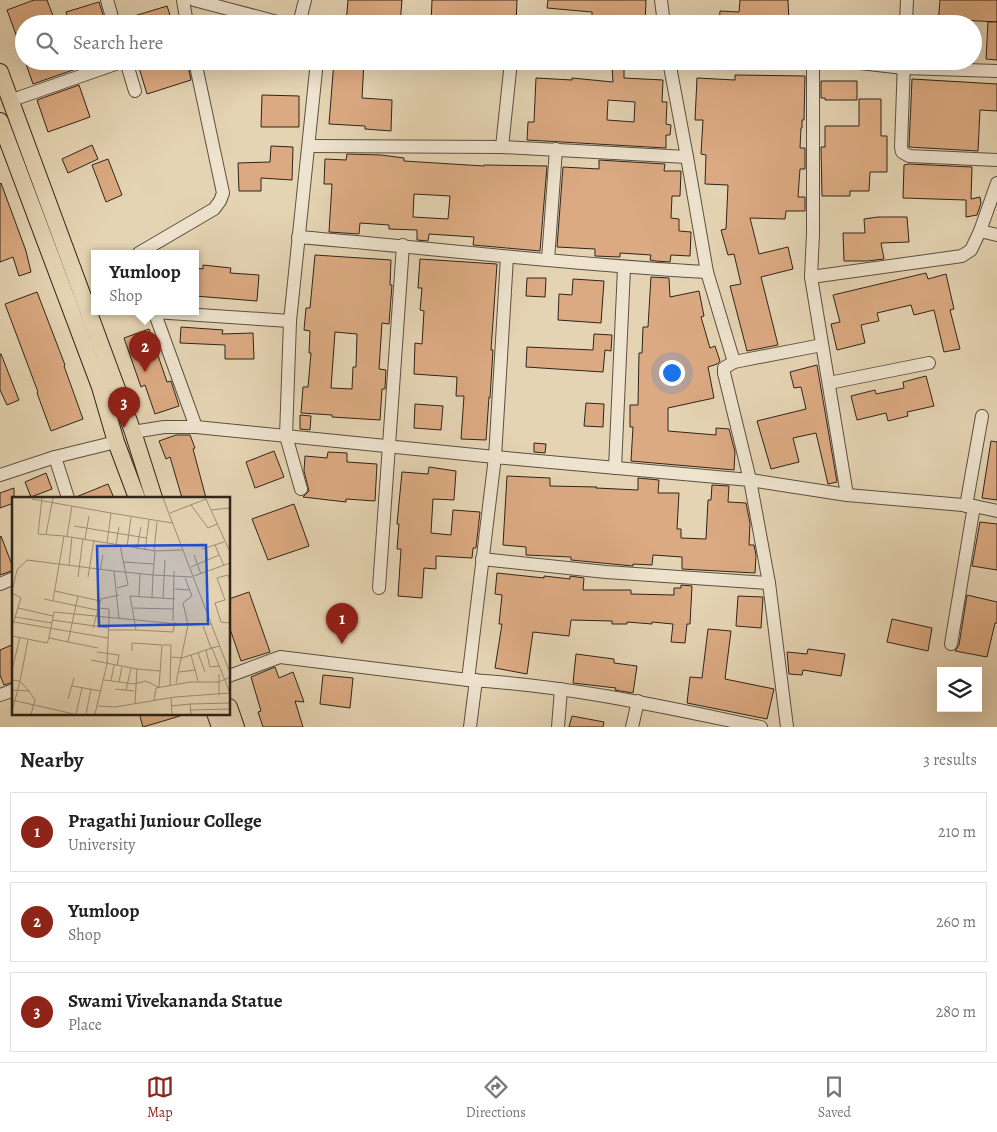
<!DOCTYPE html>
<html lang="en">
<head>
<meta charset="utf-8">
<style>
	:root { --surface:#fff; --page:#f6f6f6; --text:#222; --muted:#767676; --line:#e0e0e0; --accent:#8f2418 }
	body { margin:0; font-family:Alegreya,serif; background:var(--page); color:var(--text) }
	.controls { position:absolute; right:15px; bottom:15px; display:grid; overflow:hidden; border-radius:0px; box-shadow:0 5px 20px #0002 }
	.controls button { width:45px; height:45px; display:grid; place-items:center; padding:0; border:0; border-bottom:1px solid var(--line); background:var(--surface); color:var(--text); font:25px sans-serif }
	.you { position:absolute; left:671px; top:372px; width:18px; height:18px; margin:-12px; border:4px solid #fff; border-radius:50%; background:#1a73e8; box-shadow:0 0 0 8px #1a73e833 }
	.badge { display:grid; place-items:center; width:32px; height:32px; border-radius:50%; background:var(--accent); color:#fff; font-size:16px; font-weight:700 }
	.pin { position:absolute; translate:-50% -41px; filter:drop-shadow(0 1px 2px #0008) }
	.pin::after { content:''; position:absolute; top:26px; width:18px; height:15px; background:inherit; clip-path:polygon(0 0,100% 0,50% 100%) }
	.popup { position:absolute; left:91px; top:250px; width:108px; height:65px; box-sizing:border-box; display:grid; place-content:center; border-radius:0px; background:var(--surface); filter:drop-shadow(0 1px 4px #0005); font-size:16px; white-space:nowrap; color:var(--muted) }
	.popup b { font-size:19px; color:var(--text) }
	.popup::after { content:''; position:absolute; left:50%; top:100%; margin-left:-10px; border:10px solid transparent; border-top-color:var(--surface) }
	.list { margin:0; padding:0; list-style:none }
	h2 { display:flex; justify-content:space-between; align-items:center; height:65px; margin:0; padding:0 20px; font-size:21px }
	h2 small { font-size:16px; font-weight:400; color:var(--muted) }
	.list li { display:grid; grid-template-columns:32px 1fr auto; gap:15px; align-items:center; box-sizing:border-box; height:80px; margin:0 10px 10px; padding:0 10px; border:1px solid var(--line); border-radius:0px }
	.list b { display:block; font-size:19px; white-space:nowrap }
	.list p { margin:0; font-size:16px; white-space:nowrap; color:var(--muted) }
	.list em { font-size:16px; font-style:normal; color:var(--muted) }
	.icon { flex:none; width:28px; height:28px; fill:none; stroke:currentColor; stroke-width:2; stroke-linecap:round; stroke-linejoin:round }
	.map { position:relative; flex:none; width:997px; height:727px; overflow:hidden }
	.search { position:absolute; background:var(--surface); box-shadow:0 5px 20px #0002; left:15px; right:15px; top:15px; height:55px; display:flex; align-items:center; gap:12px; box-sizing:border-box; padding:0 18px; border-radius:28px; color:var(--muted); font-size:19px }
	.sheet { height:335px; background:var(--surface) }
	nav { display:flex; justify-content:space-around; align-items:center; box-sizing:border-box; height:70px; border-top:1px solid var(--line); background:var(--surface); font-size:14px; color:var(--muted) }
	nav a { display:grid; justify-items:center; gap:2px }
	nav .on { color:var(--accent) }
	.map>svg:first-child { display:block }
</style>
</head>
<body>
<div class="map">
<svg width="997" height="727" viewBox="0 0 997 727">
	<rect width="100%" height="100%" fill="#e5d4b3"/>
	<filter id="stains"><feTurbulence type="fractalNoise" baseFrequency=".004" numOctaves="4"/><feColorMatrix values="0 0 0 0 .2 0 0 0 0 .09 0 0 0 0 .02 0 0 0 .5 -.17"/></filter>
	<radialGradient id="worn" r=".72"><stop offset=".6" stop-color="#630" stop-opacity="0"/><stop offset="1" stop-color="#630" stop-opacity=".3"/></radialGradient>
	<g fill="#dcaa82" stroke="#2f241a" fill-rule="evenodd">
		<polygon points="34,0 47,0 55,21 47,24 24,24 24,51 22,51 7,10"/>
		<polygon points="348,0 402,0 400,24 346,24"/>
		<polygon points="432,0 517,0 516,24 431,24"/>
		<polygon points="548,0 646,0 645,24 592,24 592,12 547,8"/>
		<polygon points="740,0 788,0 789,24 719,24 720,11 739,12"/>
		<polygon points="940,0 997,0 997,22 960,20 959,24 938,24"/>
		<polygon points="99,2 104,18 86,24 70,24 66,12"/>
		<polygon points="167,6 172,21 164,24 122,24 121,20"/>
		<polygon points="988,22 997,22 997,60 986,59"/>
		<polygon points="25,61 93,61 93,63 33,84"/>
		<polygon points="137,61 187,61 191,80 147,94"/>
		<polygon points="334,61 364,61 362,98 392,100 391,131 365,129 365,126 329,124"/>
		<path d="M612 66H624V78L663 80 662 102H667L666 124 671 125 670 135H666V148L527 140 528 122H534L536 78 572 80V78L613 82ZM608 100 635 102 634 122 607 120Z"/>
		<polygon points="735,75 805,76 804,120 802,120 802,128 801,128 800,148 805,148 805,169 800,169 798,197 805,197 805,211 786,211 785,219 750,218 759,254 788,247 793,269 761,277 778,345 747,351 730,286 741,284 734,254 728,255 721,230 726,229 728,185 705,184 706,155 701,154 703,120 695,120 697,78 735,80"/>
		<polygon points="912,79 997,84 997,111 980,110 978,151 909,147"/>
		<polygon points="821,81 857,81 857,100 825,100 825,98 821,98"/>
		<polygon points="79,85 90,117 48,132 37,100"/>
		<polygon points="262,95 299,96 299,127 261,127"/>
		<polygon points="859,99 881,99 881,136 887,136 887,172 870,172 869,191 850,191 850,196 822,196 821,147 825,147 825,126 859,126"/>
		<polygon points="92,145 98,159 68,173 62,159"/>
		<polygon points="271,146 293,147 292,180 261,178 261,191 239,191 238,163 270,162"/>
		<path d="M347 154 381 155 404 158V161L484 166V165L547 166 540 251 473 245 474 237 429 234 428 241 417 240V230L389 229V225L360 223 359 234 329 232 332 184H324L325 159 346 160ZM414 194 450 196 448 219 413 217Z"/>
		<polygon points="108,159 122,195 106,202 92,165"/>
		<polygon points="599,160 665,164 664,171 681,171 680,196 672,196 671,218 679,219 679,231 691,232 690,256 671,255 670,262 656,261 650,260 651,255 620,253 620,257 595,256 595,249 557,247 563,167 599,169"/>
		<polygon points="909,164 972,167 971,199 980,197 981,203 977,215 966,217 966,200 903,198 904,165"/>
		<polygon points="1,183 26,251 31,272 19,276 13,257 0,262 0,184"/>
		<polygon points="878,217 907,217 909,242 881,243 884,259 867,261 844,261 843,233 865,233 864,219"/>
		<path d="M315 255 391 260 390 285H392L389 324 382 323 379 369 386 370 385 389H382L380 420 332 417V415L301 413 303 387H308L311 353H309L310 331 304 330 306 308H310ZM335 332 357 334 356 367H353L352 389 331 388Z"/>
		<polygon points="420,259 497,264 491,350 493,350 490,398 489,397 486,440 461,439 464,396 456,396 457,377 414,374 415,343 422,344 424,311 420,310 422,288 418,288"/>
		<polygon points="203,265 231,268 230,273 259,275 257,301 195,296 195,268 203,269"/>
		<polygon points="926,273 928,279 946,274 954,309 950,310 960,349 944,352 934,310 914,315 911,305 877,313 879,321 861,325 865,343 837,350 831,324 840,322 833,295"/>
		<polygon points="651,277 669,278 670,297 699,291 704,316 701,317 710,348 715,346 720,361 717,364 708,367 714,398 668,408 668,431 716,435 716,428 729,429 735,452 734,470 631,461 633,427 630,427 630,405 638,405 639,353 642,353 643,327 648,327"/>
		<polygon points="527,278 546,278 545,297 526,296"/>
		<polygon points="573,279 604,281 601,323 558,320 559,294 572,295"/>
		<polygon points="37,292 65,365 64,366 83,419 51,431 37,393 38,392 5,304"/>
		<polygon points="181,327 223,330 222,334 253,333 254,359 225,359 225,345 180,343"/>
		<polygon points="149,329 167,382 171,381 179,406 155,414 145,385 141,387 124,338"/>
		<polygon points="594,334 612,335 611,351 605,350 603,372 526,367 527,347 593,350"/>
		<polygon points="0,354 1,354 19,400 7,405 0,390"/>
		<polygon points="817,365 837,482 828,484 816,433 793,438 799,462 771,469 757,421 806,409 801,387 794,388 790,372"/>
		<polygon points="926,376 934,406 907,412 908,416 888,421 886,413 857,420 851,396 875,390 876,394 904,388 903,382"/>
		<polygon points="586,403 604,404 603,427 584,426"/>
		<polygon points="415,404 443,406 441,430 414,428"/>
		<polygon points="300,415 311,416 310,430 300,429"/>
		<polygon points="176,435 190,435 195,448 193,449 206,498 182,498 170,457 166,459 159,441"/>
		<polygon points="991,441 997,442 997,500 982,498"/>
		<polygon points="534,443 546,444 545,453 534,452"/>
		<polygon points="274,451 284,477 255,488 246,462"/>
		<polygon points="328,452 347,453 347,462 377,464 375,501 346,499 346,502 303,497 309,491 304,471 305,456 327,458"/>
		<polygon points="429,467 456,471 454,500 433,499 431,533 451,535 453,510 480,512 476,548 473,548 472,558 436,556 436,569 424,568 422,598 398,596 401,549 397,549 399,524 397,524 402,472 428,474"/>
		<polygon points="46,473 52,489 31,497 25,482"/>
		<polygon points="507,476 550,478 550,486 597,487 596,488 638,490 638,478 659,480 658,493 679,493 677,529 681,529 681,538 706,539 708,500 711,500 712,485 729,486 728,502 746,503 750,523 749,545 754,545 756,555 755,573 682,569 682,557 653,555 652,565 633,564 633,566 571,560 571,557 526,555 526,547 503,545"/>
		<polygon points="108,484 114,498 76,498 76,497"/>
		<polygon points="14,488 14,503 0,508 0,493"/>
		<polygon points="294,504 309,546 268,560 252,519"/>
		<polygon points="980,522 997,524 997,570 972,566"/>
		<polygon points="1,536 14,570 0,575 0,537"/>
		<polygon points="497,573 544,578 544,576 570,579 570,576 584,578 583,590 631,590 631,594 674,595 674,588 681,588 681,585 692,586 690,624 687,624 685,643 671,642 673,624 652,622 652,624 627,622 627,624 612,624 612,621 571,620 569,636 533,632 527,674 495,668 502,624 499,624 502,595 495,594"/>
		<polygon points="249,592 270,652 241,661 229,626 229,599"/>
		<polygon points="967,595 997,602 997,623 995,623 987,657 955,651 959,645"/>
		<polygon points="738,596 763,597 761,628 736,626"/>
		<polygon points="892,619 932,628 928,651 887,642"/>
		<polygon points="708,629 731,631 725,679 774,689 767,719 687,703 690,677 702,678"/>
		<polygon points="14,644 14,682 4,685 0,675 0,650"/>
		<polygon points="808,649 845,654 841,676 803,670 802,675 789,674 787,652 807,654"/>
		<polygon points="576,654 614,659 614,663 637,666 633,693 615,690 616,688 573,683"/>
		<polygon points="275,667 279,678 293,672 304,702 295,701 303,727 263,727 258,712 261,711 251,677"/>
		<polygon points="323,675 353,678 350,708 320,704"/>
		<polygon points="139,713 180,713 180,716 143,727"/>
		<polygon points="572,716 604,722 603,727 569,727"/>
	</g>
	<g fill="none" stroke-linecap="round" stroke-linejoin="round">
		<g stroke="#5c5040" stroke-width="14">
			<g id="minor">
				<polyline points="107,0 114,24"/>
				<polyline points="183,0 187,24"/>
				<polyline points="194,0 285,24"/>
				<polyline points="661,0 664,24"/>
				<polyline points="299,24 305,0"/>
				<polyline points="906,24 907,0"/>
				<polyline points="126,61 135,91"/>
				<polyline points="842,61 904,68 997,71"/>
				<polyline points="904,61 901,147 902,152 909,156 997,160"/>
				<polyline points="12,100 124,61"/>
				<polyline points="309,146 502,147 687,157"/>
				<polyline points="502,147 511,61"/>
				<polyline points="980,231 997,235"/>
				<path d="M298 237C434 248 570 265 707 272L687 157 669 61"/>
				<polyline points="139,253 214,209 220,201 223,193 195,61"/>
				<polyline points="548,260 556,149"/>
				<polyline points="707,272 734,362"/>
				<polyline points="811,277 962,256 971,250 980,231 997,183"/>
				<polyline points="154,311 196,427"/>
				<polyline points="154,312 290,321"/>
				<polyline points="829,383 929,363"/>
				<polyline points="133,432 164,427 196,427 495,457 507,257"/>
				<polyline points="55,457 68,498"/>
				<polyline points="615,468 624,268"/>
				<polyline points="0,475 55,457 116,442"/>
				<polyline points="301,489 286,436 290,321 317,61"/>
				<polyline points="847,495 974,506 997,511"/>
				<polyline points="966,506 982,416"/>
				<polyline points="482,559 606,572 769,583"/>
				<polyline points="0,584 14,578"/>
				<polyline points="379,588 403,245"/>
				<polyline points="951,644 974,506"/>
				<polyline points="229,676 280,657 468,680 495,457 750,480 847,495 811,277 813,234 813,61"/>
				<path d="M468 680C567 685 664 707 761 727"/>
				<polyline points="0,695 14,690"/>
				<polyline points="470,727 476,680"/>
				<polyline points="558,727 561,689"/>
				<polyline points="632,727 638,701"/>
				<polyline points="787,727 769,583 750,480 724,373 724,368 734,362 822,345"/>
			</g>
		</g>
		<g stroke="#2f241a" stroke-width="18">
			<g id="major">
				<polyline points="0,72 133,432 154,498"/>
				<polyline points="0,121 100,387 116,442 137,498"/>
				<polyline points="229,707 236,727"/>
				<polyline points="215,713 220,727"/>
			</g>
		</g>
		<use href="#minor" stroke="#eee3ce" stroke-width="12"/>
		<use href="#major" stroke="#e5d4b3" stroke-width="16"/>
	</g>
	<g transform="translate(12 497)">
		<rect width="218" height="218" fill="#e5d4b3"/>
		<path fill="none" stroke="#9c8e76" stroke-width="1" d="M30 1 26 37 52 39M151 1 218 176M20 2 99 16M179 8 196 31 205 27M199 13 217 11M158 16 194 2 218 55M62 29 134 41M34 37 41 1M55 39 60 9M73 42 77 19M104 47 107 30M108 48 95 46 99 16 160 26M203 48 212 69M115 50 119 20M125 52 129 30M190 52 212 45M133 53 137 23M142 54 145 25M182 58 189 77M111 65 142 67M57 68 60 40M179 70 207 58M88 73 91 58M182 79 218 66M66 80 71 41M76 80 82 43M218 84 216 78 205 81 213 103 203 106 209 125 218 126M105 91 116 88 108 48 143 54M163 92 178 93M0 94 5 73 15 63 102 74M43 94 88 104M0 96 9 101 0 130M127 99 128 77M140 100 141 78 180 80M151 101 153 63M32 102 85 113M163 102 118 99 124 133 161 135 163 125M41 103 52 39 95 46M6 111 41 119M121 111 162 112M3 120 40 126M107 122 102 74 141 78 143 54 170 53M40 123 97 131M161 124 162 74M2 125 96 141M191 129 199 151 208 149M81 131 89 102 107 98M97 133H124M0 139 35 146 37 141M56 145 66 99M151 148H159L158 188M86 151 37 141 42 115 176 128 171 106 180 99 173 81M194 153 198 170 207 169M120 154V146L150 148 147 190M85 155 107 158 105 169M186 156 193 175M179 158 186 184M79 163 125 172 123 206M125 172 148 174M0 173 8 140M167 175 184 173M207 177V185L218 180M0 183 8 184 0 214M92 183 122 187 134 184 146 190M99 184 102 168M107 185 110 170M164 186 176 128 199 127M60 189 89 194M103 192 122 194M0 193 17 194 8 184 16 143M114 193 119 171M17 194 23 203 19 217M159 200 160 217M56 202 62 181M0 203 62 217M142 203 144 191 178 185H207V198M86 209 103 210 163 200 218 196 200 151 170 161 159 160M159 209 178 207M179 213 218 212M64 217 70 191M74 217 79 192M83 217 95 167 97 121V112L86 111M179 217 178 207 218 206"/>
		<path fill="#1d4ed8" fill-opacity="0.15" stroke="#1d4ed8" stroke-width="2.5" d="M194 48 196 127 87 129 85 49Z"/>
		<rect width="218" height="218" fill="none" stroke="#2f241a" stroke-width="2.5"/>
	</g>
	<rect width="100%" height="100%" filter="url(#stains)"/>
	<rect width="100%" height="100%" fill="url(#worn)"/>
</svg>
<div class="controls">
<button><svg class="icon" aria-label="layers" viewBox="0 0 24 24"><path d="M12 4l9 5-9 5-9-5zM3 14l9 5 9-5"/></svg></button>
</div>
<div class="you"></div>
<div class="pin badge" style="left:342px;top:644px">1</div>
<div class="pin badge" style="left:145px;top:372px">2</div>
<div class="popup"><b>Yumloop</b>Shop</div>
<div class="pin badge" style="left:124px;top:428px">3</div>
<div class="search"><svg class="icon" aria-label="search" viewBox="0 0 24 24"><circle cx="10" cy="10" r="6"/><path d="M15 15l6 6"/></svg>Search here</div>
</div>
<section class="sheet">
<h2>Nearby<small>3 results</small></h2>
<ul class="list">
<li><span class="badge">1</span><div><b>Pragathi Juniour College</b><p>University</p></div><em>210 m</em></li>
<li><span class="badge">2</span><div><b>Yumloop</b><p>Shop</p></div><em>260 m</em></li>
<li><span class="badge">3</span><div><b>Swami Vivekananda Statue</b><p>Place</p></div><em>280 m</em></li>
</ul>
</section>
<nav>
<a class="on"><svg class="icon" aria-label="map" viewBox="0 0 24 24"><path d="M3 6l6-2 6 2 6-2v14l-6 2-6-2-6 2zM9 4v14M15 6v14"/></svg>Map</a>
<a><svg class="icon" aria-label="directions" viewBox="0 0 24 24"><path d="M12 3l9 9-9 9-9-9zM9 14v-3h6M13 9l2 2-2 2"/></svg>Directions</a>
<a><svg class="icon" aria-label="saved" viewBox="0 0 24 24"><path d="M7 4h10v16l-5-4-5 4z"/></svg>Saved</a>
</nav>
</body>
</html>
